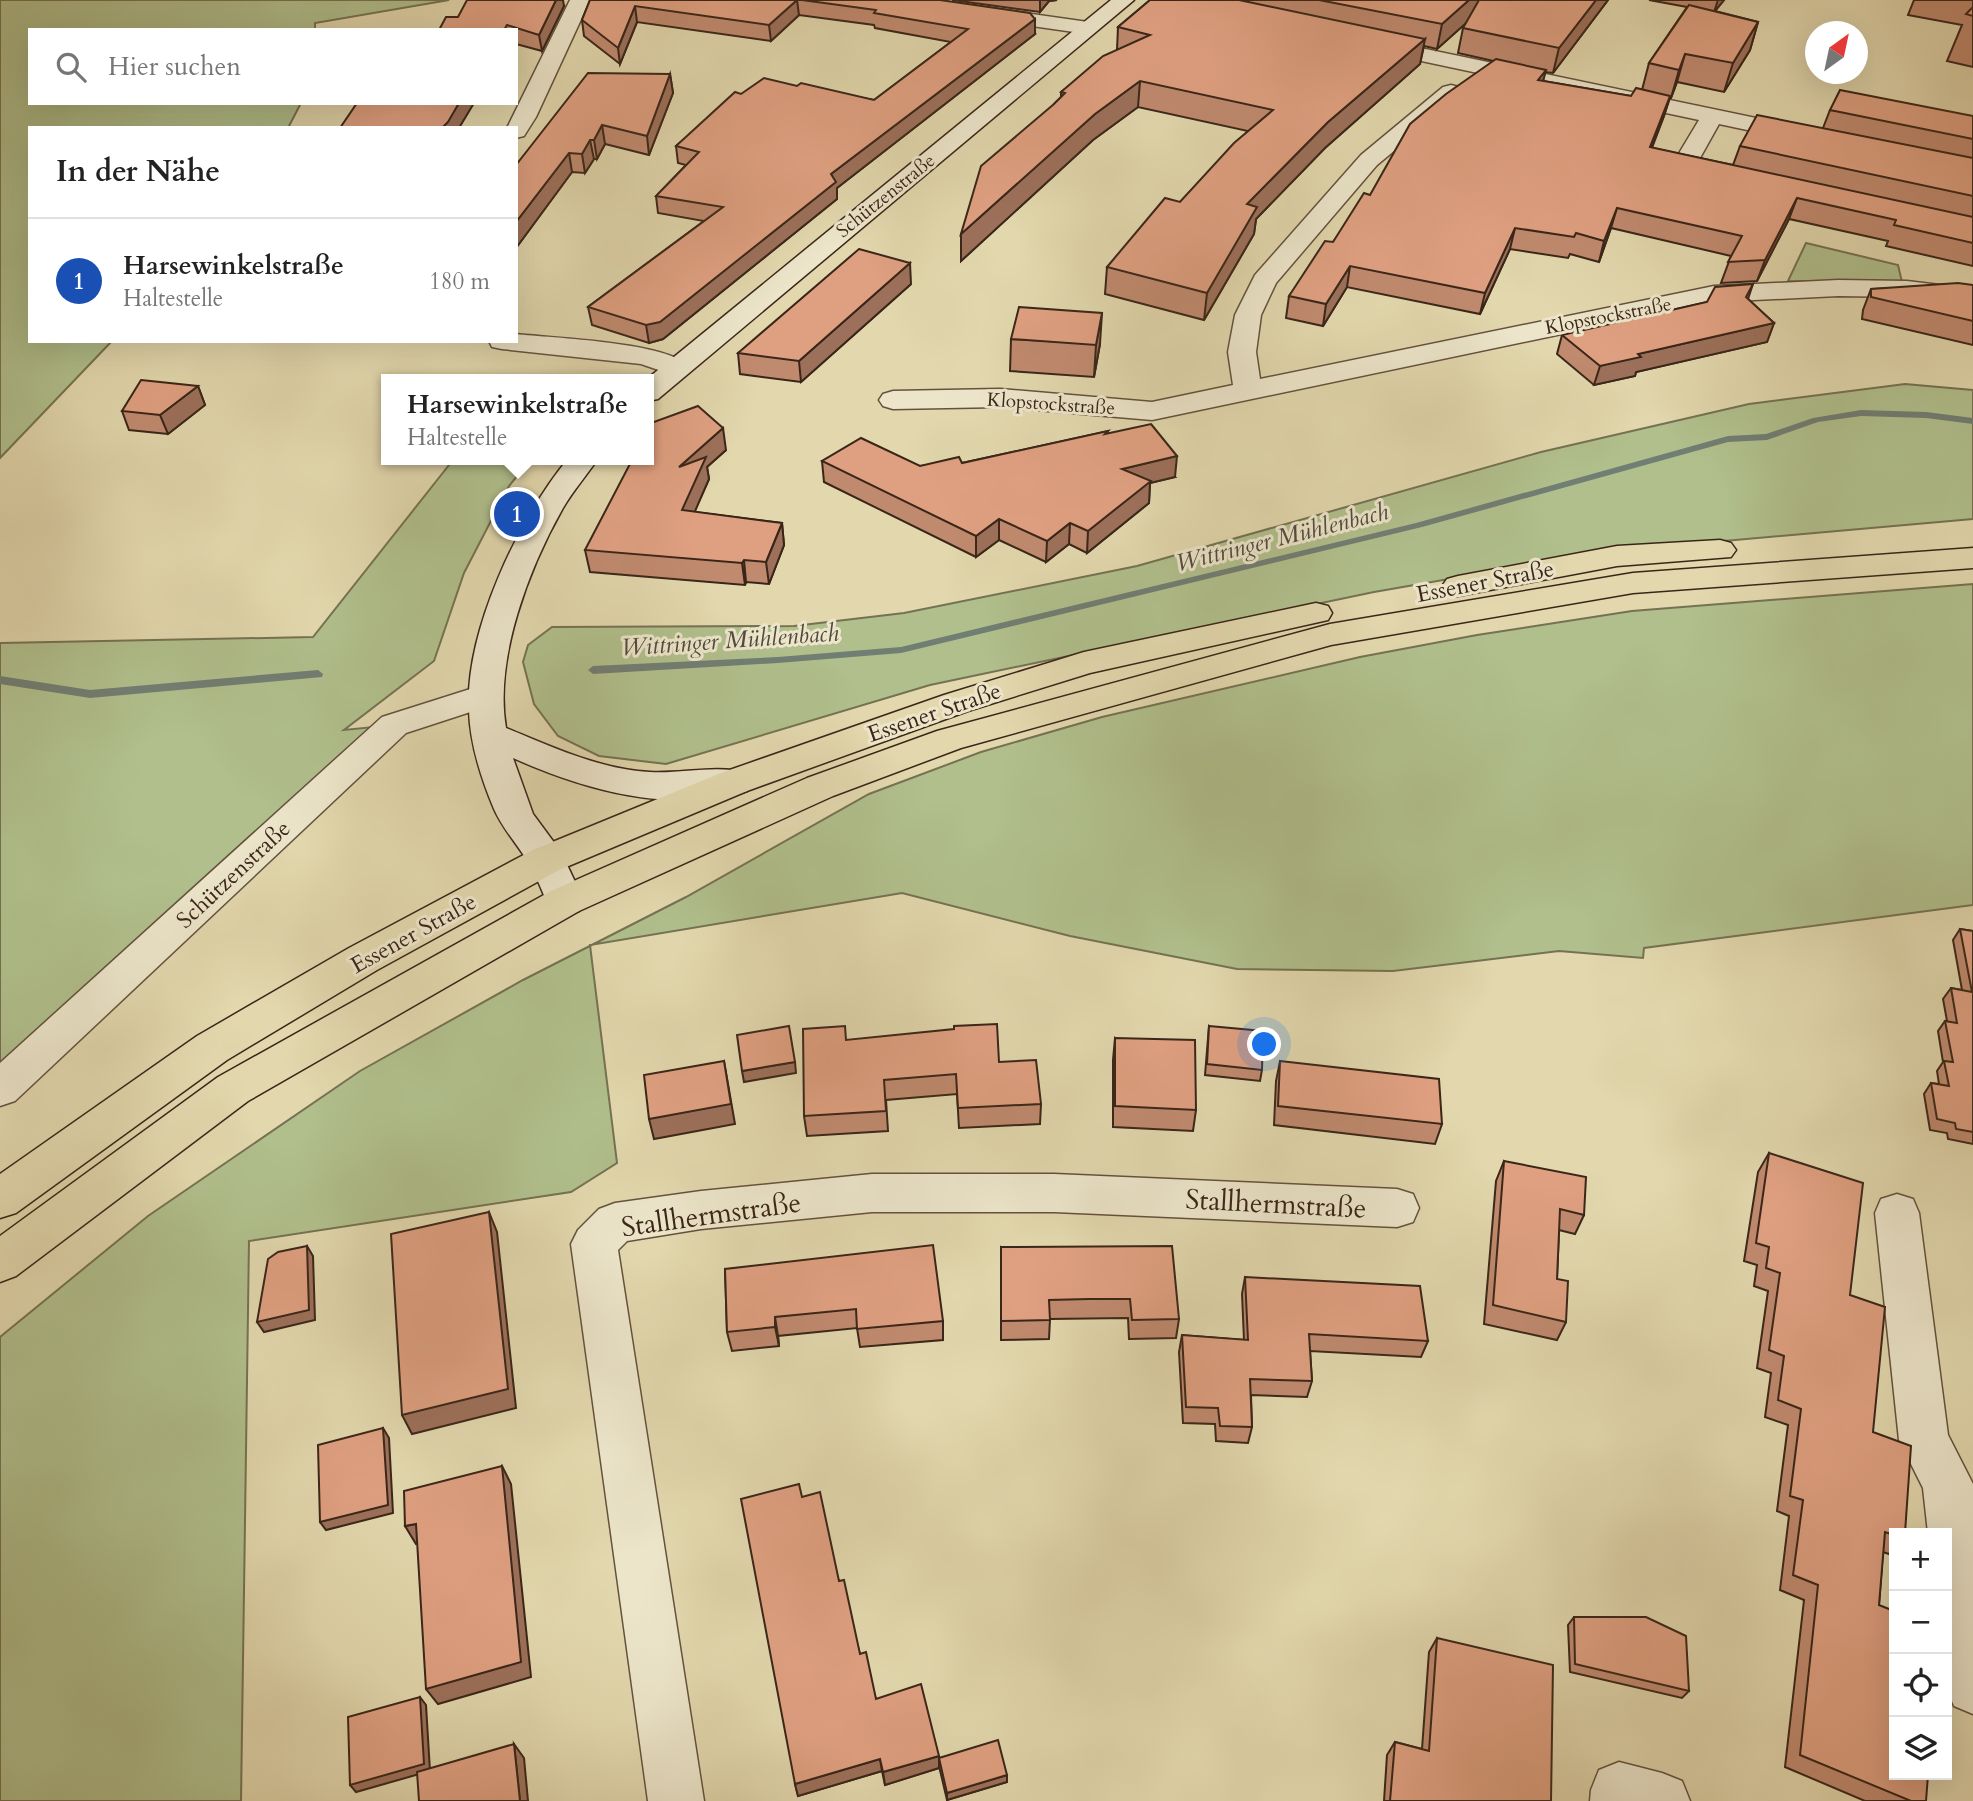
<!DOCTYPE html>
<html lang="de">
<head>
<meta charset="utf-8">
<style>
	:root { --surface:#fff; --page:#f6f6f6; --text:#222; --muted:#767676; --line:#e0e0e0; --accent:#ea580c }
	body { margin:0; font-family:Cardo,serif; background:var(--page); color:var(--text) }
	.controls { position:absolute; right:21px; bottom:21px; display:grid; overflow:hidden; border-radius:0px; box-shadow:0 7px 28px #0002 }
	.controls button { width:63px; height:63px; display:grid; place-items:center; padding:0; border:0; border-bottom:2px solid var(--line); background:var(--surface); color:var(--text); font:35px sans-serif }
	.compass { position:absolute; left:1805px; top:21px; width:63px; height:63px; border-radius:50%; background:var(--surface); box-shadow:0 7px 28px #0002; rotate:33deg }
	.you { position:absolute; left:1265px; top:1045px; width:24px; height:24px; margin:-18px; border:5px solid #fff; border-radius:50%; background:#1a73e8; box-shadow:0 0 0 10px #1a73e833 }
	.badge { display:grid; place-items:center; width:46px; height:46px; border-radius:50%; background:var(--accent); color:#fff; font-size:23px; font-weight:700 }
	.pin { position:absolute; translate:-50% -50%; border:4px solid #fff; box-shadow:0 2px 7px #0006 }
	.popup { position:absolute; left:381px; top:374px; width:273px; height:91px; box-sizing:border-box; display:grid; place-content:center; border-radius:0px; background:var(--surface); filter:drop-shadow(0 2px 5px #0005); font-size:23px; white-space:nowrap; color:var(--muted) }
	.popup b { font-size:26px; color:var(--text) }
	.popup::after { content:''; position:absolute; left:50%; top:100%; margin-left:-14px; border:14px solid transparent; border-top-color:var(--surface) }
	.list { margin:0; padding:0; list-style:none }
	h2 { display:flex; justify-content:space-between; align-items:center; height:91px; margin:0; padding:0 28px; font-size:30px }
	h2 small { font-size:23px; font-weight:400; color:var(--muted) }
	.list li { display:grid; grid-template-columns:46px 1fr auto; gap:21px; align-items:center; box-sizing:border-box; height:126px; padding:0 28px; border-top:2px solid var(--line) }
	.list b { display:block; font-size:26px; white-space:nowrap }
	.list p { margin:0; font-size:23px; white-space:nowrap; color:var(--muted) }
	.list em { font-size:23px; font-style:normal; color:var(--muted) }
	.icon { flex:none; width:38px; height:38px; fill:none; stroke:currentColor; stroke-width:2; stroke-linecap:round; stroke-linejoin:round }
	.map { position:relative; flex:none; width:1973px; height:1801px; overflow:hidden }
	.search { position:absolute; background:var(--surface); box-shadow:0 7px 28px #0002; left:28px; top:28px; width:490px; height:77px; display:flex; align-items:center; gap:18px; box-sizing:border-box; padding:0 24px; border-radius:0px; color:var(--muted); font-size:26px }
	.panel { position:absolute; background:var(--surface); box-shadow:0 7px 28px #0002; left:28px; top:126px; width:490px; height:217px; border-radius:0px }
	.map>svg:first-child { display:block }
</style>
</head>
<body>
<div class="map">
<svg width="1973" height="1801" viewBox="0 0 1973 1801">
	<rect width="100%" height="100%" fill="#e2d7ad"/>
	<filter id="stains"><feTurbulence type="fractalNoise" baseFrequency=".00286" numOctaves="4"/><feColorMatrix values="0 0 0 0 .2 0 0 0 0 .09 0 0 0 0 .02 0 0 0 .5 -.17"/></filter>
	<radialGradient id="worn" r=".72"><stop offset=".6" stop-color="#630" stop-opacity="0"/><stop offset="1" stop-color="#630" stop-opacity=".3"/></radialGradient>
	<g fill="#b0bf8c" stroke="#757252" stroke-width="2">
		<polygon points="0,0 449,0 315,23 315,30 30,30 30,103 301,103 288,128 30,128 30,341 112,341 0,458"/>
		<polygon points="1806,243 1898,265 1902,282 1788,281"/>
		<polygon points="1905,384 1973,390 1973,519 1668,546 1524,566 1374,592 930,685 666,764 599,756 558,736 534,704 523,662 528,645 552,627 794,626 904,613 1137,566 1541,452 1749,404"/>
		<polygon points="453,460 530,460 509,486 464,573 434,661 344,730 394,725 0,1089 0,643 313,637"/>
		<polygon points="1973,584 1973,905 1644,948 1643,958 1559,951 1393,971 1237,969 1070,936 902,893 590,945 617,1163 571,1192 249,1241 241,1801 0,1801 0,1337 148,1216 360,1071 523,980 686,897 869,794 981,752 1102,717 1360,657 1477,635 1632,611"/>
	</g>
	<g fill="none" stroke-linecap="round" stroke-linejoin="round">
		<g fill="#717e73" fill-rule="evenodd">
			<polygon points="1861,410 1926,412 1973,418 1973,424 1926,418 1861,416 1818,422 1767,440 1728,442 1422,527 901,653 778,663 593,674 588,670 593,666 778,657 901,647 1416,523 1728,436 1766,434 1813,418"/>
			<polygon points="318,670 323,674 322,677 90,698 0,684 0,676 90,690"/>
		</g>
		<g stroke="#64523e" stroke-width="3">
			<g id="minor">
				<polygon points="570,0 590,0 536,117 524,136 516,138 516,128 507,128"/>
				<path d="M1373 38 1804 128 1812 130 1816 135 1812 140 1804 142 1719 124 1700 158 1708 164 1739 172 1743 177 1739 182C1721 187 1686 176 1675 160L1699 120 1365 49 1362 44 1365 39Z"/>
				<polygon points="1451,85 1459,87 1462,92 1459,97 1377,165 1276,283 1261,315 1256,352 1260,379 1714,286 1838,280 1907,281 1973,289 1973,305 1907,297 1838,296 1714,302 1152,420 1000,407 893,409 883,406 879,400 883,394 893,391 1000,389 1152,402 1233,385 1228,352 1235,315 1255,275 1361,155 1443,87"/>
				<path d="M516 334C550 338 672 342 690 368L686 374 676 376 641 364 502 349 492 347 489 341H516Z"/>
				<polygon points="486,684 498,687 503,695 498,703 406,733 15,1101 0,1106 0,1063 382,717"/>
				<polygon points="872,1174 1054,1174 1397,1189 1413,1194 1419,1208 1413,1222 1397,1227 1054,1212 872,1212 701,1229 627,1241 618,1250 704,1801 648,1801 571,1244 578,1230 599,1209 615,1203 701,1191"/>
				<polygon points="1897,1194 1913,1199 1919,1213 1948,1435 1973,1484 1973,1714 1954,1706 1947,1689 1947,1533 1928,1533 1923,1488 1899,1440 1875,1213 1881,1199"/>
				<polygon points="1619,1762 1662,1773 1682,1781 1690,1801 1590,1801 1591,1790 1599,1770"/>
			</g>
		</g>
		<g stroke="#64523e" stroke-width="3">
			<polygon id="tertiary" points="880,0 934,0 1088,22 1095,24 1099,28 1095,32 1088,34 890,6 883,4"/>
		</g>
		<g stroke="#3a2619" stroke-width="3">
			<g id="secondary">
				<polygon points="1111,0 1134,0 658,399 648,401 647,379"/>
				<path d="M567 460H597C586 476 573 491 563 508 529 568 494 659 506 728 553 747 598 769 650 772 681 774 717 764 747 773L752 782 747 791C669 814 585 790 513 758L533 814 561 852 584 901 579 911 565 915 551 911C544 897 539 881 531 867 520 847 503 830 494 809 481 778 470 744 469 710 465 632 518 520 567 460Z"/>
			</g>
		</g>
		<g stroke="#3a2619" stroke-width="3">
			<g id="primary">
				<polygon points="1720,540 1731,543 1736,550 1731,557 1617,566 1458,596 1447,593 1442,586 1447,579 1458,576 1617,546"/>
				<polygon points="1973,548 1973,568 1633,593 1331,645 961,748 833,796 579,911 248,1101 16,1276 0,1282 0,1236 218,1077 551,891 807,778 937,731 1330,624 1633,573"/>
				<polygon points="1316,603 1328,606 1332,613 1328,620 1090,673 968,711 747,791 559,870 377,970 227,1060 16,1213 0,1218 0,1174 197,1036 349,948 533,850 721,773 944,695 1084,652"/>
			</g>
		</g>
		<use href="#minor" fill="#ece5ca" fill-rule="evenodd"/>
		<use href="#tertiary" fill="#ece5ca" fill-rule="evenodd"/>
		<use href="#secondary" fill="#ece5ca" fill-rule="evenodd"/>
		<use href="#primary" fill="#e2d7ad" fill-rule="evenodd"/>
	</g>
	<g fill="#c08a6f" stroke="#3a2619" stroke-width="2">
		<polygon points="590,0 940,0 1035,34 837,188 837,199 663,339 649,343 592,325 588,307 704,221 658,213 656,196 686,165 678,163 676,146 741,94 797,86 874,100 951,42 875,28 874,25 799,15 771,41 637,22 620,64 584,36 582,20"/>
		<polygon points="952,0 1057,0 1049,1 1040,12"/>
		<polygon points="1150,0 1608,0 1553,73 1545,72 1543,81 1631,96 1642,90 1649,63 1687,7 1649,0 1724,0 1715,11 1758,22 1750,50 1724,92 1677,82 1671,98 1670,98 1664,116 1652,148 1733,165 1740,146 1823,128 1830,110 1973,116 1973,266 1886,246 1888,241 1789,219 1757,281 1721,283 1731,256 1611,228 1599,262 1570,254 1568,258 1510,249 1480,314 1347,287 1323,326 1286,318 1289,296 1333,242 1370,195 1494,61 1458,53 1463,28 1466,23 1437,49 1424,46 1420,64 1325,148 1256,219 1254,234 1204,320 1105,294 1107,267 1180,202 1248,131 1138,107 1093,140 961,261 961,234 1054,104 1061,97 1061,92 1117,50 1118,27"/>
		<polygon points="1914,0 1973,0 1973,67 1947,61 1962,25 1908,15"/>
		<polygon points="564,6 542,51 516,44 516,30 439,30 458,17"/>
		<polygon points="670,74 673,93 649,155 605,144 597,159 594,159 585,173 572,172 516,248 516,165"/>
		<polygon points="911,284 801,382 740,374 738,353"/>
		<polygon points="1753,284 1748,299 1774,323 1767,342 1636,372 1635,376 1594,385 1557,354 1562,335 1707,302"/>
		<polygon points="1973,285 1973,345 1862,319 1863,310 1871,289"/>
		<polygon points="1011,339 1100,344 1094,377 1010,371"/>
		<polygon points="198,386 205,405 168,434 129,430 122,411"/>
		<polygon points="1108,431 1107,434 1175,477 1150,483 1149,503 1087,553 1069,544 1046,562 999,540 976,557 824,482 822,461 920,466 962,463"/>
		<polygon points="726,450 707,467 709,479 694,512 782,523 784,545 769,584 746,582 745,585 590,572 585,550"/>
		<polygon points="1960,929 1973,931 1973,1144 1948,1139 1947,1133 1930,1130 1924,1094 1931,1083 1939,1084 1937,1071 1943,1062 1938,1031 1945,1021 1947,1021 1943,999 1951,988 1962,990 1953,940"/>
		<polygon points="1209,1026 1262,1070 1260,1081 1205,1075"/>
		<polygon points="1115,1038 1196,1110 1193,1131 1113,1127 1113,1060"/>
		<polygon points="847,1040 999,1062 1041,1104 1040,1124 959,1128 957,1094 886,1100 888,1131 807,1136 804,1116"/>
		<polygon points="1280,1061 1442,1124 1435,1144 1274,1125 1276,1081"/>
		<polygon points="1769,1153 1850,1295 1873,1432 1894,1533 1894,1549 1889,1554 1883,1552 1879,1605 1926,1801 1865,1801 1785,1767 1804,1600 1780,1590 1789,1516 1777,1511 1788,1425 1765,1417 1771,1373 1757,1368 1768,1291 1754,1286 1757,1265 1744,1261 1758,1172"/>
		<polygon points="1504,1161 1584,1215 1575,1234 1559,1230 1557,1279 1566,1322 1557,1340 1484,1324 1496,1181"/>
		<polygon points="1001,1247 1179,1319 1176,1338 1129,1339 1128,1318 1050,1319 1049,1339 1001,1340"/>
		<polygon points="725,1269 943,1321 943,1340 860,1347 857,1328 778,1336 779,1346 732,1351 727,1332"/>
		<polygon points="1245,1277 1428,1341 1421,1357 1310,1351 1312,1381 1307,1397 1251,1395 1252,1427 1248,1443 1216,1441 1215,1424 1183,1423 1179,1352 1182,1335 1244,1340 1242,1294"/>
		<polygon points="802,1497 839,1581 860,1654 876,1699 939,1758 1007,1775 1007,1782 947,1800 939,1766 939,1768 885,1785 882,1771 798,1796 795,1784"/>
		<polygon points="1574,1617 1689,1691 1682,1698 1570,1672 1568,1625"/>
		<polygon points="1437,1638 1551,1801 1384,1801 1387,1755 1395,1742 1422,1749 1429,1652"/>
	</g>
	<g fill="#9c705a" stroke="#3a2619" stroke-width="2">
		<polygon points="556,0 563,0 564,6 542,51 539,35"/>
		<polygon points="797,0 799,15 771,41 769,25"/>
		<polygon points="1040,0 1057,0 1049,1 1040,12"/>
		<polygon points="1469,0 1486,0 1484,7 1437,49 1442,24"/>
		<polygon points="1596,0 1608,0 1553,73 1559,48"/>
		<polygon points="1718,0 1724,0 1714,12"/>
		<polygon points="635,6 637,22 620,64 618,48"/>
		<polygon points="1035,19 1035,34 837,188 837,199 663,339 649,343 646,325 831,174"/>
		<polygon points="1758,22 1750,50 1724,92 1733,63"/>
		<polygon points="1425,39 1420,64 1325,148 1256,219 1254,234 1204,320 1207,293 1247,204 1328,122"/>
		<polygon points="1685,54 1677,82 1671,98 1679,70"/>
		<polygon points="1546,70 1541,89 1538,80"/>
		<polygon points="670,74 673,93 649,155 647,136"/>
		<polygon points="1140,81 1138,107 1093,140 961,261 961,234 1095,114"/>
		<polygon points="1670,96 1664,116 1644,167 1650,147"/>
		<polygon points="459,103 474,103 459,128 442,128"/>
		<polygon points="602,125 605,144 597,159 594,140"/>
		<polygon points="590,140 594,159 585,173 582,154"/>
		<polygon points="569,153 572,172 516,248 516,222"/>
		<polygon points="1797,198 1789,219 1757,281 1765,260"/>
		<polygon points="1617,208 1611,228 1599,262 1604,241"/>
		<polygon points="1515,228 1510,249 1480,314 1485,293"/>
		<polygon points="910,263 911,284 801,382 799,361"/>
		<polygon points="1350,266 1347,287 1323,326 1326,304"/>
		<polygon points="1102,313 1100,344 1094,377 1096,345"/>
		<polygon points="1774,323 1767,342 1636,372 1635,376 1594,385 1600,366 1638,354"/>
		<polygon points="198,386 205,405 168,434 160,415"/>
		<polygon points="723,428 726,450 707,467 709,479 686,532 682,510 679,467"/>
		<polygon points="1177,456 1175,477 1150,483 1149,503 1087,553 1088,531 1122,469"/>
		<polygon points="999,519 999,540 976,557 976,536"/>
		<polygon points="782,523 784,545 769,584 766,562"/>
		<polygon points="1070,523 1069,544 1046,562 1047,541"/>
		<polygon points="744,560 746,582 745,585 742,563"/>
		<polygon points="724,1061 735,1124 654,1139 649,1119"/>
		<polygon points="795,1062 796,1073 744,1082 742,1071"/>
		<polygon points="489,1212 497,1232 516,1408 412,1434 402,1415"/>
		<polygon points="307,1246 313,1256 315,1320 264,1332 257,1322"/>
		<polygon points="775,1317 778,1336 779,1346 775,1327"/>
		<polygon points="383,1428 389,1438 393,1513 326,1530 320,1522"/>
		<polygon points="502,1466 511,1484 531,1677 438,1704 426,1689"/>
		<polygon points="416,1524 426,1541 416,1544 405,1526"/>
		<polygon points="420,1697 426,1705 430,1771 356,1792 350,1785"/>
		<polygon points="514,1744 524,1758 528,1801 520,1801"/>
		<polygon points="939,1756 939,1768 885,1785 883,1772"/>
		<polygon points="880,1759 882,1771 798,1796 795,1784"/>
		<polygon points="1007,1775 1007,1782 947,1800 947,1793"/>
	</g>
	<g fill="#dfa081" stroke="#3a2619" stroke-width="2">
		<polygon points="467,0 556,0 539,35 507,25 504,30 439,30 446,17 458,17"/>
		<polygon points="590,0 797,0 769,25 635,6 618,48 582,20"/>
		<polygon points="802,0 940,0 1030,13 1035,19 831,174 836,182 660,322 646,325 588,307 723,207 656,196 699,152 676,146 735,92 741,94 764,78 797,86 801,83 874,100 968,29 874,13 876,10"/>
		<polygon points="1150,0 1239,0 1425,39 1328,122 1247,204 1257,207 1207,293 1107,267 1165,198 1180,202 1234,143 1273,110 1140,81 1095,114 961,234 981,166 1054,104 1065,93 1061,92 1103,56 1150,35 1118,27"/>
		<polygon points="1319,0 1469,0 1442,24"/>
		<polygon points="1479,0 1596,0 1559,48 1463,28"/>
		<polygon points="1689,5 1758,22 1733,63 1685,54 1679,70 1649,63"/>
		<polygon points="1973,7 1973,16 1966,14"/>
		<polygon points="1496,59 1546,70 1538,80 1631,96 1636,88 1670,96 1650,147 1973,217 1973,243 1894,225 1896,220 1797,198 1765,260 1728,262 1742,236 1617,208 1604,241 1576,233 1574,237 1515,228 1485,293 1350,266 1326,304 1289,296 1325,241 1333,242 1364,193 1370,195 1410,124 1446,94"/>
		<polygon points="588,73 670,74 647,136 602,125 594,140 590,140 582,154 569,153 516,222 516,165"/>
		<polygon points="1840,90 1973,116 1973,139 1830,110"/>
		<polygon points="357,103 459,103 448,122 442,128 340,128"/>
		<polygon points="1757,115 1973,158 1973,196 1740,146"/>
		<polygon points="859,249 910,263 799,361 738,353"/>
		<polygon points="1958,283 1973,285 1973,321 1871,297 1871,289"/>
		<polygon points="1753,284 1746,297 1774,323 1638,354 1641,357 1600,366 1562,335 1707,302 1715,287"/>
		<polygon points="1019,307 1102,313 1096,345 1011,339"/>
		<polygon points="141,380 198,386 160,415 122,411"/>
		<polygon points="698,406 723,428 679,467 706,457 682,510 782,523 766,562 744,560 742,563 585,550 632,460 648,460 648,429 651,423"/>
		<polygon points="1151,424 1177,456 1122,469 1151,481 1088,531 1070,523 1047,541 999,519 976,536 822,461 861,438 920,466 959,457 962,463 1108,431 1105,434"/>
		<polygon points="1960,929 1973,931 1973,1132 1956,1129 1955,1123 1937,1119 1931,1083 1949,1086 1944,1061 1953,1062 1945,1021 1957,1023 1951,988 1972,992"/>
		<polygon points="997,1024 999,1062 1036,1060 1041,1104 958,1108 956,1074 884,1080 886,1111 804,1116 803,1029 845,1026 846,1040 954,1029 954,1026"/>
		<polygon points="789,1026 795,1062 742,1071 737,1035"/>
		<polygon points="1209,1026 1263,1031 1262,1070 1207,1064"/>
		<polygon points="1115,1038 1195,1040 1196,1110 1115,1106"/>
		<polygon points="724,1061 731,1104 649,1119 644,1075"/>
		<polygon points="1280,1061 1439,1079 1442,1124 1278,1106"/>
		<polygon points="1769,1153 1863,1183 1850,1295 1885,1307 1873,1432 1911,1446 1905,1533 1894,1533 1894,1535 1885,1532 1879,1605 1894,1611 1894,1775 1928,1775 1926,1801 1911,1801 1800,1755 1818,1585 1793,1575 1803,1500 1790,1496 1801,1409 1778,1400 1784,1356 1769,1350 1780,1273 1766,1268 1769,1247 1756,1243"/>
		<polygon points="1504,1161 1586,1177 1584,1215 1560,1209 1557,1279 1568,1281 1566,1322 1493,1305"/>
		<polygon points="489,1212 508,1389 402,1415 391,1234"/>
		<polygon points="933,1245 943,1321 857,1329 856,1309 775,1317 775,1327 727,1332 725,1269"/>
		<polygon points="307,1246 309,1310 257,1322 268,1259 278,1252"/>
		<polygon points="1172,1246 1179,1319 1132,1320 1130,1299 1089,1299 1049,1300 1050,1320 1001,1321 1001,1247"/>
		<polygon points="1245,1277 1420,1286 1428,1341 1309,1334 1312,1381 1250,1379 1252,1427 1220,1426 1218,1408 1186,1407 1182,1335 1248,1340"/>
		<polygon points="383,1428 388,1505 320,1522 318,1445"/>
		<polygon points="502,1466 521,1662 426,1689 416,1524 405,1526 404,1491"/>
		<polygon points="799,1484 802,1497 820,1492 839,1581 844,1580 860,1654 866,1652 876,1699 921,1684 939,1756 883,1772 880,1759 795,1784 741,1499"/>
		<polygon points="1574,1617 1646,1617 1686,1636 1689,1691 1575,1664"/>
		<polygon points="1437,1638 1553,1665 1551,1801 1390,1801 1395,1742 1429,1751"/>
		<polygon points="420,1697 424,1764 350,1785 348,1717"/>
		<polygon points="998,1740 1007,1775 947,1793 939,1758"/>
		<polygon points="514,1744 520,1801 419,1801 417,1772"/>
	</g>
	<g text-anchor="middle" stroke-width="6" stroke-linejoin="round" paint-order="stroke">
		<g font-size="19" fill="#3a2619" stroke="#ece5ca">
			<text transform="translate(885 195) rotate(-39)" y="7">Schützenstraße</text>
			<text transform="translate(1608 315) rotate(-11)" y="7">Klopstockstraße</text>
			<text transform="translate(1051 403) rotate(4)" y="7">Klopstockstraße</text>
		</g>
		<g font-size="23" fill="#3a2619" stroke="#ece5ca">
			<text transform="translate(1485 581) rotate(-11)" y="8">Essener Straße</text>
			<text transform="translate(934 712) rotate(-19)" y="8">Essener Straße</text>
			<text transform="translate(233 874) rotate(-43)" y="8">Schützenstraße</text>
			<text transform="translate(413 933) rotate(-29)" y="8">Essener Straße</text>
		</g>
		<g font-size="24" font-style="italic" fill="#514a3e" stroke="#ece5ca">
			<text transform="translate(1282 537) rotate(-14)" y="8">Wittringer Mühlenbach</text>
			<text transform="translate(730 640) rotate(-4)" y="8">Wittringer Mühlenbach</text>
		</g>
		<g font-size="28" fill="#3a2619" stroke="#ece5ca">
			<text transform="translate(1276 1203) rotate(3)" y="10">Stallhermstraße</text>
			<text transform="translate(711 1214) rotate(-8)" y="10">Stallhermstraße</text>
		</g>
	</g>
	<rect width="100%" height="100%" filter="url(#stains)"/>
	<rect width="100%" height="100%" fill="url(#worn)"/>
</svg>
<div class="controls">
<button>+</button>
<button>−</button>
<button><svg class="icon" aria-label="locate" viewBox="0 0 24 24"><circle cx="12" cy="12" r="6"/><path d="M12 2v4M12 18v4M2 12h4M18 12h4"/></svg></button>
<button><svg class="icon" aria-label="layers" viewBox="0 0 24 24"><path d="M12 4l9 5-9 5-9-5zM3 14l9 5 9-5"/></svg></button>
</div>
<svg class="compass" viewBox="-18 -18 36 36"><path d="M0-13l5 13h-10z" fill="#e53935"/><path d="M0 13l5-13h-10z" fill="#767676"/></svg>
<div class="you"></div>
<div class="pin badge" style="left:517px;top:514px;background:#1a4fb4">1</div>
<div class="popup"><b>Harsewinkelstraße</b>Haltestelle</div>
<div class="search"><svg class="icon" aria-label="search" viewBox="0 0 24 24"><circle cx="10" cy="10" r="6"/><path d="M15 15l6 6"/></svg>Hier suchen</div>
<section class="panel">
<h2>In der Nähe<small></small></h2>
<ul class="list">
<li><span class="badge" style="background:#1a4fb4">1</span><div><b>Harsewinkelstraße</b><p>Haltestelle</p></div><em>180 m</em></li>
</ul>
</section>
</div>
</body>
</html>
